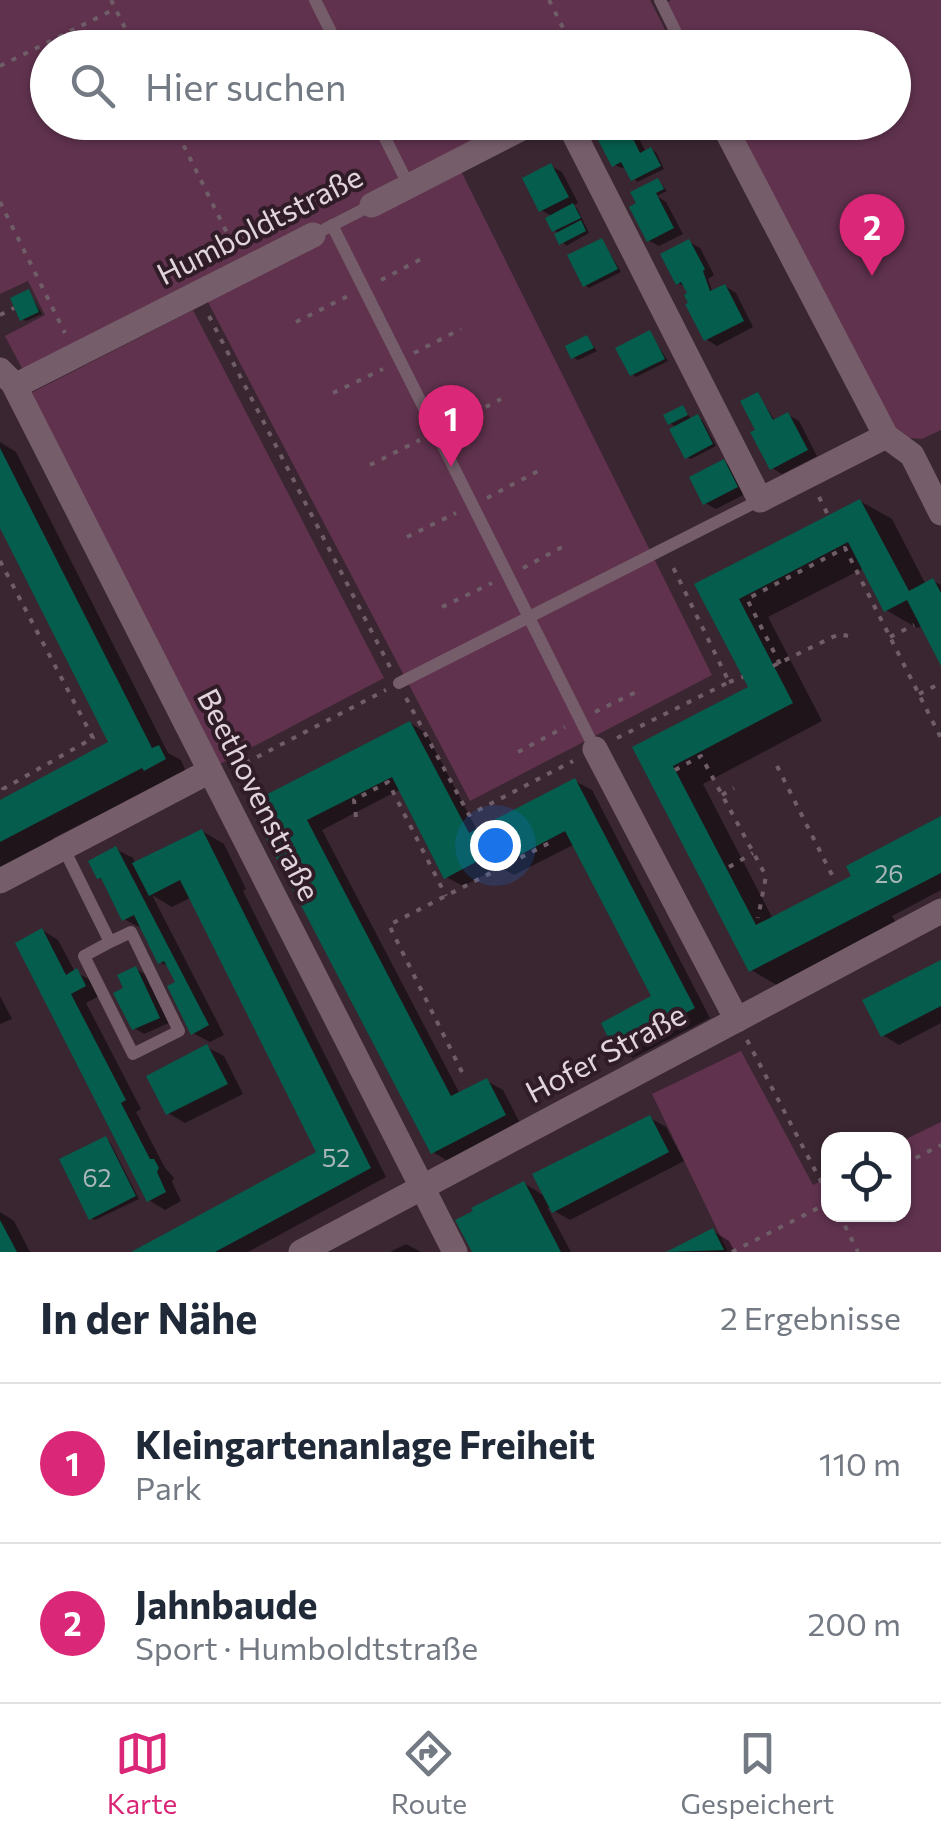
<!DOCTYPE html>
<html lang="de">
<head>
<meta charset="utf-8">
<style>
	:root { --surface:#fff; --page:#f6f6f7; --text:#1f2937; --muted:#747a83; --line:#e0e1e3; --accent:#db2777 }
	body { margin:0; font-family:Commissioner,sans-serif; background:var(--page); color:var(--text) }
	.controls { position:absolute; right:30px; bottom:30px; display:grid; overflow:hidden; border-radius:20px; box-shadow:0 2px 8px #0004 }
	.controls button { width:90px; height:90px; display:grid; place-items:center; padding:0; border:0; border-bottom:2px solid var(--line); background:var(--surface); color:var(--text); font:50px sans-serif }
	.you { position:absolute; left:495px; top:845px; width:35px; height:35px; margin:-25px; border:8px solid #fff; border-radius:50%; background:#1a73e8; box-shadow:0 0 0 15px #1a73e833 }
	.badge { display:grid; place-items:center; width:65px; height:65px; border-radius:50%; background:var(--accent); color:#fff; font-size:32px; font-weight:700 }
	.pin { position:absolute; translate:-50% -82px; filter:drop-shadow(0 2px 5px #0008) }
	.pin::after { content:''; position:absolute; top:52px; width:35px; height:30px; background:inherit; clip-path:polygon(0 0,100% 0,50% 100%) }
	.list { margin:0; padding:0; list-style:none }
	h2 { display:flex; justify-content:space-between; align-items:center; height:130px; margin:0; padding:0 40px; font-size:42px }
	h2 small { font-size:32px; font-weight:400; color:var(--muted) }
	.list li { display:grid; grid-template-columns:65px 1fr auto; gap:30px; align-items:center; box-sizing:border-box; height:160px; padding:0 40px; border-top:2px solid var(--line) }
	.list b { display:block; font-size:38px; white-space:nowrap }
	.list p { margin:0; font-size:32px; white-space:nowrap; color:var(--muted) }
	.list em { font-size:32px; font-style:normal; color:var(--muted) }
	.icon { flex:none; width:55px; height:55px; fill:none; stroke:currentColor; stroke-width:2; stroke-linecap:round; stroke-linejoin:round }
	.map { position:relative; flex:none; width:941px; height:1252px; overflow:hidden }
	.search { position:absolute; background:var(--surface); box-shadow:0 2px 8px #0004; left:30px; right:30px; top:30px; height:110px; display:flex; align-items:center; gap:25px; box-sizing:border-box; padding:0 35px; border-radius:55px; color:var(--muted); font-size:38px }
	.sheet { height:450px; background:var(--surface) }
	nav { display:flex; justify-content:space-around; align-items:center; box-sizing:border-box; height:140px; border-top:2px solid var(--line); background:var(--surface); font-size:28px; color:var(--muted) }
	nav a { display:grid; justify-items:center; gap:5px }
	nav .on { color:var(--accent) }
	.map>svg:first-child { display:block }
</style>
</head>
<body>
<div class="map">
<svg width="941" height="1252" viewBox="0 0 941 1252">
	<rect width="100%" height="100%" fill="#3a2631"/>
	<g fill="#60324e">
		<polygon points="0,0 650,0 674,47 48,48 48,122 535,123 457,163 712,675 470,801 200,287 26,376 5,336 45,315 28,281 0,294"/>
		<polygon points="671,0 941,0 941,430 922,439 886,436 723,123 894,122 894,48 684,47 662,5"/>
		<polygon points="193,310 384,678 220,764 31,393"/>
		<polygon points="741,1051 813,1185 828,1177 828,1214 904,1214 904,1140 941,1122 941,1252 728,1252 652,1094"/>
	</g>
	<g fill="#0007">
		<polygon points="624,125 635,131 646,152 651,150 656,152 664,169 637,182 628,170 614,165"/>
		<polygon points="551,166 562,172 578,203 573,206 577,208 589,233 566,246 548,219 552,216 541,210"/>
		<polygon points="658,181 667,191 657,196 666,202 683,234 659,246 648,240 638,201"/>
		<polygon points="602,240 621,272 589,288 585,285"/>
		<polygon points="689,242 700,248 714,275 708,279 713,293 725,286 736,293 753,327 717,346 706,339 687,288 678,283"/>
		<polygon points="29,292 42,314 26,321 22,319"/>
		<polygon points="650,333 668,361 636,377 632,374"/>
		<polygon points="587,338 597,351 578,360 573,357"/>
		<polygon points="758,395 776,422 788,415 799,421 817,456 782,474 772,468 758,431"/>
		<polygon points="683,408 692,420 698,417 702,420 716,446 691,459 686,457 677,428 670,423"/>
		<polygon points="0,442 16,452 168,753 181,760 186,772 53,838 57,846 0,876 0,803 111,744 0,523"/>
		<polygon points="724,462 734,468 747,493 716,509 705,503"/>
		<polygon points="860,501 892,519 926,585 933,581 941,585 941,661 923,626 917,628 886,610 864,568 768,617 822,721 703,784 773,919 855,877 941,818 941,890 892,916 899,928 782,988 751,970 636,748 751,689 698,586"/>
		<polygon points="410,723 426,733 478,832 575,781 592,790 710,1018 633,1058 616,1048 655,998 575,844 514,875 500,867 463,886 446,877 401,789 322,830 460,1094 487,1081 503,1090 521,1125 449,1162 433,1152 252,805"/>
		<polygon points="202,831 224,844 246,889 243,891 386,1177 248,1252 137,1252 320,1154 192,897 172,907 152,895 224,1035 210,1042 193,1033 171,968 160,962 141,928 124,919 105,881 99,878 116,849 133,858 136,864"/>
		<polygon points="42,930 58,940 75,972 93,981 101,995 86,1003 141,1109 136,1112 165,1168 174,1178 172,1182 181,1201 165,1210 149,1200"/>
		<polygon points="941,962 941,1023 899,1045 883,1035"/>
		<polygon points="136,969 146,975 169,1023 144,1034 134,1028 126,989"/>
		<polygon points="0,996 12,1019 0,1024"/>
		<polygon points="207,1047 224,1056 243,1094 185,1123 168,1113"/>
		<polygon points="650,1118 666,1127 684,1161 570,1220 547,1207 571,1252 475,1252 524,1183 546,1197"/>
		<polygon points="106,1139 110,1142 139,1199 95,1220 91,1218"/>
		<polygon points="0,1212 14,1221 30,1252 0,1252"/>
		<polygon points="713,1231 729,1241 735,1252 671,1252"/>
		<polygon points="406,1244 421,1252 390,1252"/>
	</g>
	<g fill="#055d4d">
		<polygon points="625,122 640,153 651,147 661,166 631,181 621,162 612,167 596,136"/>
		<polygon points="551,163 569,197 539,212 522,178"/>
		<polygon points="658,178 664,189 656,193 674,228 647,242 629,207 636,203 630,192"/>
		<polygon points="573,203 581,218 552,232 545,218"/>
		<polygon points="581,220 586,231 559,245 554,234"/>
		<polygon points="602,238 618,269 583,287 567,255"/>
		<polygon points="689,239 705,269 703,271 710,291 725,284 744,321 704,341 685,304 688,303 684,295 687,293 681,282 676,285 660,254"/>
		<polygon points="29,289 39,312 20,321 10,298"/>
		<polygon points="650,330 665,359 630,376 615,348"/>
		<polygon points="587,335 594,348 571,359 565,346"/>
		<polygon points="758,392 773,420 788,412 808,450 770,470 750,432 755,430 740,401"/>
		<polygon points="683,405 688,415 668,425 663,415"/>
		<polygon points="698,414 713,444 685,459 669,429"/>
		<polygon points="0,448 152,748 159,745 166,759 144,771 142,768 0,842 0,800 108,742 0,528"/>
		<polygon points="724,459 738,487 703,505 689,477"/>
		<polygon points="860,499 909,591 933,578 941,593 941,666 907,600 884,612 848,542 739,599 793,703 673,766 756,925 851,876 846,866 941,816 941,873 749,972 632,747 748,687 694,584"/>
		<polygon points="410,721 469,833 575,778 695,1008 614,1050 601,1023 651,996 565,831 495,868 489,855 444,879 392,777 307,820 451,1096 487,1078 506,1115 431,1154 248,804"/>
		<polygon points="202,829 371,1168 215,1252 131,1252 316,1152 180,880 149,896 132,863"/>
		<polygon points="116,846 209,1025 191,1035 167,986 175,982 164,961 158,964 134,915 122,921 101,878 97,879 88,861"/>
		<polygon points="42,928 66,975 77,968 86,986 71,994 126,1100 121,1103 150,1159 154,1159 159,1168 157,1172 166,1192 147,1202 15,943"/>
		<polygon points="941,960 941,1006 881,1037 862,1000"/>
		<polygon points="136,966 160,1018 132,1030 113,993 123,988 117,975"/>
		<polygon points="207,1044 228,1084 166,1115 146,1076"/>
		<polygon points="650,1115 669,1152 552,1213 532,1174"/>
		<polygon points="106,1136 136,1196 89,1220 59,1159"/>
		<polygon points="524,1181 561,1252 472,1252 455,1220 473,1211 471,1208"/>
		<polygon points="0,1220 17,1252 0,1252"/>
		<polygon points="713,1228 724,1250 666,1252"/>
	</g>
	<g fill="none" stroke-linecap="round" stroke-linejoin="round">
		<g stroke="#6f5d67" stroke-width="4" stroke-dasharray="5 8" stroke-linecap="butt">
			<polyline points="111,0 135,48"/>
			<polyline points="549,0 573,48"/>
			<polyline points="0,66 115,9"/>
			<polyline points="172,122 234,247"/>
			<polyline points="0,202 65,333"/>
			<polyline points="381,280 423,258"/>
			<polyline points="0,315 14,308"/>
			<polyline points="209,316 390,667"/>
			<polyline points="296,322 350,295"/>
			<polyline points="414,353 461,329"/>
			<polyline points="333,393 383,369"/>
			<polyline points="451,425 501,399"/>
			<polyline points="370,465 420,440"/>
			<polyline points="819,497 828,515"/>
			<polyline points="487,498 540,470"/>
			<polyline points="407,537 456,513"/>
			<polyline points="0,561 93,738 3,789 6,797"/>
			<polyline points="523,568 566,545"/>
			<polyline points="442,607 492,583"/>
			<polyline points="890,637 914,625"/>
			<polyline points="780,664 747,599 845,548 941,738"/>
			<polyline points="773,666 839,634 848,636"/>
			<polyline points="729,682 743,677"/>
			<polyline points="919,694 941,683"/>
			<polyline points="406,698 469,815 573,761"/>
			<polyline points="595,712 636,692"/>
			<polyline points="617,738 729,682 672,565"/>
			<polyline points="518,752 565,727"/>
			<polyline points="777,766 835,881"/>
			<polyline points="234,769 386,690"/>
			<polyline points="675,770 701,756 766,876 758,918"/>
			<polyline points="722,795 734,788"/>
			<polyline points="356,817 354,800 388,782 446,896"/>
			<polyline points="729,867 753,853"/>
			<polyline points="747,1040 828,1195"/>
			<polyline points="462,1072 389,925 555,840"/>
			<polyline points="904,1164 941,1145"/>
			<polyline points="839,1214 858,1252"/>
			<polyline points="732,1252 828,1203"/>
		</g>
		<g stroke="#755e6a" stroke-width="12">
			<polyline points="315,0 339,48"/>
			<polyline points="660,0 683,47"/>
			<polyline points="377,122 409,186"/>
			<polyline points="332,225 595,749"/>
			<polyline points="325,229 372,205"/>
			<polyline points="399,683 760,500"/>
			<polyline points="63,847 110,942 84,956 133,1054 179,1031 131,932 110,942"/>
		</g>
		<g stroke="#755e6a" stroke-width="25">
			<polyline points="682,48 684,48"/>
			<polyline points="568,122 760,500 886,436"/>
			<polyline points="722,122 886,436 912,455 941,513"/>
			<polyline points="372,205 534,122"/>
			<polyline points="0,370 13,383 455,1252"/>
			<polyline points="15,386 313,235"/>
			<polyline points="595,749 737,1020"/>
			<polyline points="0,881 210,771"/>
			<polyline points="301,1252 941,911"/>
		</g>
	</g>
	<g text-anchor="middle" stroke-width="8" stroke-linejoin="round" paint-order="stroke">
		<g font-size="25" fill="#aab6b8">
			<text x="889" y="883">26</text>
			<text x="336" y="1167">52</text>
			<text x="97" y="1187">62</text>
		</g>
		<g font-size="30" fill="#e1d4db" stroke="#2f1c27">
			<text transform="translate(260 226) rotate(-27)" y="10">Humboldtstraße</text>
			<text transform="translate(258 795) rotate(63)" y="10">Beethovenstraße</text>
			<text transform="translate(606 1054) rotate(-28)" y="10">Hofer Straße</text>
		</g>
	</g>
</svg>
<div class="controls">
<button><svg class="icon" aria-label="locate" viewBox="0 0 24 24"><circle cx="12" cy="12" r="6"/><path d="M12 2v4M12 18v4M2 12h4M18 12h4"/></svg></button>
</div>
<div class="you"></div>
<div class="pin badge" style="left:451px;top:467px">1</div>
<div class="pin badge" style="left:872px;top:276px">2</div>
<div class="search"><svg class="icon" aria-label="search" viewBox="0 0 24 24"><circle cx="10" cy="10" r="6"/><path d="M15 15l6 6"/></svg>Hier suchen</div>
</div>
<section class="sheet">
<h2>In der Nähe<small>2 Ergebnisse</small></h2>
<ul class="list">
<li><span class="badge">1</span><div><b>Kleingartenanlage Freiheit</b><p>Park</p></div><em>110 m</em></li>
<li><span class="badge">2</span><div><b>Jahnbaude</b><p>Sport · Humboldtstraße</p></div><em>200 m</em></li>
</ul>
</section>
<nav>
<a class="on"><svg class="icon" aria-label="map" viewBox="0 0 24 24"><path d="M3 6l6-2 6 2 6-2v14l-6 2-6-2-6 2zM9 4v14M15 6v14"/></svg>Karte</a>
<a><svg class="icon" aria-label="directions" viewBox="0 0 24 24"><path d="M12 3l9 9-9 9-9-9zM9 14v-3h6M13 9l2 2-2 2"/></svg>Route</a>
<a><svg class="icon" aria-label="saved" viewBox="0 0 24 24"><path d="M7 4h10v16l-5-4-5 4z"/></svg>Gespeichert</a>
</nav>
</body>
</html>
